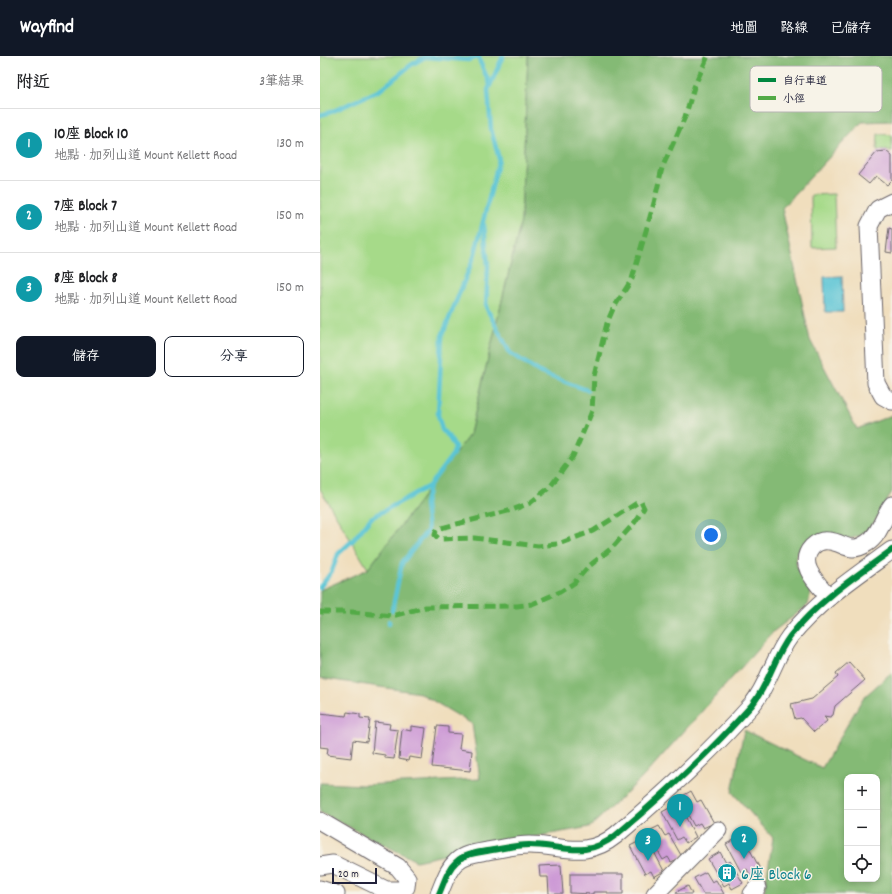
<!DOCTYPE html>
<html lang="zh-TW">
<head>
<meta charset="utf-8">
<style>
	:root { --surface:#fff; --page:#f6f6f6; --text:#202124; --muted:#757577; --line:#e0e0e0; --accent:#111827 }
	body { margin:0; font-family:Dekko,"LXGW WenKai TC",sans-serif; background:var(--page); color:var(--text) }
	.controls { position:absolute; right:12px; bottom:12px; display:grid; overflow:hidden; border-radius:8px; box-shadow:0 2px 6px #0003 }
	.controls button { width:36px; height:36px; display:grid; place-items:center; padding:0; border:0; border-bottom:1px solid var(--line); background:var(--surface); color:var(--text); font:20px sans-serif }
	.scale { position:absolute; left:12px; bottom:10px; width:45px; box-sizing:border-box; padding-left:4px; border:2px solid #22223b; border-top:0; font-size:11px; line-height:14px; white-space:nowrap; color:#22223b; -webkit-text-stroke:3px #f7f3e8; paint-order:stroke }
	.you { position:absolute; left:391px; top:479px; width:14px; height:14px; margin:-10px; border:3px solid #fff; border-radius:50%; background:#1a73e8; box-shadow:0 0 0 6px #1a73e833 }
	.badge { display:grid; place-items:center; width:26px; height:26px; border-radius:50%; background:var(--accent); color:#fff; font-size:13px; font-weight:700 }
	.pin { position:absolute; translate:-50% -33px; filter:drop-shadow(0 1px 2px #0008) }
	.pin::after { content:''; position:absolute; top:21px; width:14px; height:12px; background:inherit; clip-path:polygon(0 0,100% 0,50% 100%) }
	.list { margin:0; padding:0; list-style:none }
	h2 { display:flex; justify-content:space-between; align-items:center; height:52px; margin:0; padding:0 16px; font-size:17px }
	h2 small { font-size:13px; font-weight:400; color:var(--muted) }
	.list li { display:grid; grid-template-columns:26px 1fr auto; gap:12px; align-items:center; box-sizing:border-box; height:72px; padding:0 16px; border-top:1px solid var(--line) }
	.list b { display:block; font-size:15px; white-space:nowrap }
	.list p { margin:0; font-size:13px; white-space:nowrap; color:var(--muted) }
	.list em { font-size:13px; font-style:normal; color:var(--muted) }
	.actions { display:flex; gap:8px; padding:12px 16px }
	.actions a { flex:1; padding:9px 0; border:1px solid var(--accent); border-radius:8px; text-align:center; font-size:14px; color:var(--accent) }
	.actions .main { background:var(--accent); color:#fff }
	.icon { flex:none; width:22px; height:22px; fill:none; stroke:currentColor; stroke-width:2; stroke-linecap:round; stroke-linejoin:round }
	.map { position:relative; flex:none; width:572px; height:838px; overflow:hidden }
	header { display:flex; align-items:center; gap:24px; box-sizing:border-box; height:56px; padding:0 20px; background:var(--accent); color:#fff }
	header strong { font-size:19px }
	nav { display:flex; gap:22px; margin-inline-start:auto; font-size:14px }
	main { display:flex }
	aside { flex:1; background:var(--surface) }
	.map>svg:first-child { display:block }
</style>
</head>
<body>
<header>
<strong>Wayfind</strong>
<nav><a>地圖</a><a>路線</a><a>已儲存</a></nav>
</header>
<main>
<aside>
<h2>附近<small>3筆結果</small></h2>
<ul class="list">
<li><span class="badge" style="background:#0f9aa8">1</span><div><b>10座 Block 10</b><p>地點 · 加列山道 Mount Kellett Road</p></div><em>130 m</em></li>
<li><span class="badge" style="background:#0f9aa8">2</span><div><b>7座 Block 7</b><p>地點 · 加列山道 Mount Kellett Road</p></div><em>150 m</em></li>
<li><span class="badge" style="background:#0f9aa8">3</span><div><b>8座 Block 8</b><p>地點 · 加列山道 Mount Kellett Road</p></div><em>150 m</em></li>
</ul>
<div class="actions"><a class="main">儲存</a><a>分享</a></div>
</aside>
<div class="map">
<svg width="572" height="838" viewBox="0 0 572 838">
	<rect width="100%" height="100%" fill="#f7f3e8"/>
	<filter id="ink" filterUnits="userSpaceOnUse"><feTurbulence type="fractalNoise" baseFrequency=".025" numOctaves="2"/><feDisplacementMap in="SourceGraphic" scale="8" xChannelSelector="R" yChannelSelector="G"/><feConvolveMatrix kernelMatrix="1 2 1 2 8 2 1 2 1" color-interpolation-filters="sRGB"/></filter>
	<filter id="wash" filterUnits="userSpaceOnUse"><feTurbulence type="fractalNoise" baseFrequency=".012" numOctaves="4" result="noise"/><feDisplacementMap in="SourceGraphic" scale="16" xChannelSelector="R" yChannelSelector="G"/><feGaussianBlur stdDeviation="0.9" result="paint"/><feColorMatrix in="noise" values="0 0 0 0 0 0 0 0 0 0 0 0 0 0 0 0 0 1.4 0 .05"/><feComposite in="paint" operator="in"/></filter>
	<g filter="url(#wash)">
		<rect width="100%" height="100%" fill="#f0debd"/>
		<g fill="#a6da89" stroke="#647e62">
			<polygon points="0,0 208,0 201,165 150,378 48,513 0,433"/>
			<polygon points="558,78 572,79 572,95 557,94"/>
			<polygon points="514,138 516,191 492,192 491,139"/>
		</g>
		<g fill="#84ba75" stroke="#536e58" fill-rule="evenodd">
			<path d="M208 0H572V65L542 66 462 152 490 284 537 373 572 359V436L551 472 540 480 528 483 486 485C466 507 481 516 491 535L488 549 454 575 323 721 270 771 179 787 96 805 0 756V727L44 729 160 723 152 668 100 637 0 622V534L48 513 150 378 201 165Z"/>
			<path d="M572 616V838H444L453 782 412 736 424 674 502 712 543 642ZM527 721H557V823H527Z"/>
		</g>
		<polygon fill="#5bc5d5" stroke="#3e7488" points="522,220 523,256 505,256 504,221"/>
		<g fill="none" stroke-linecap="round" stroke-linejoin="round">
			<g stroke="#5bc5d5" stroke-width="4.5">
				<polyline points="159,0 160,6 170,28"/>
				<polyline points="0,59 11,56 60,34 91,9 105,1 148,4 159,1"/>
				<polyline points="164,169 168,210 166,251 190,297 221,317 267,334"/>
				<polyline points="0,531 12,515 18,498 34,483 51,462 109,430 133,398 135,391 128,380 122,374 118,359 122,280 154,201 179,103 171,73 168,34 183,0"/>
				<polyline points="72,555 82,507 108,474 105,448 109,430"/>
				<polyline points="69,568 69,565"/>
			</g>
		</g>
		<g id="blocks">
			<g fill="#cc98d5">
				<polygon points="566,95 572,100 572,124 567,129 556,120 549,128 538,119 557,96"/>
				<polygon points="569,172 572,173 572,197 566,196"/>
				<polygon points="529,606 545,624 515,650 513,659 510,661 504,660 507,665 494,676 481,662 475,663 471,648 492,643 518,621 516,617"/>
				<polygon points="27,656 40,658 40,662 50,663 47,686 33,684 31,702 7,699 8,692 0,691 0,657 26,660"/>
				<polygon points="55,666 70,668 69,673 78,674 74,703 65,702 65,699 52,697"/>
				<polygon points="91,670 106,672 102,703 89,701 88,705 79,703 82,673 91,675"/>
				<polygon points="117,670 128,671 128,677 141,678 139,693 152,695 150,715 112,711"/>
				<polygon points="371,735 377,746 381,744 394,767 383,772 380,767 374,770 359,742"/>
				<polygon points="353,750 359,761 364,758 376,781 366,787 362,781 357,784 342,756"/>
				<polygon points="339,770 345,780 349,778 362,801 351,806 348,801 343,804 327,776"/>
				<polygon points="418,782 424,793 428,790 440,813 430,819 427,813 421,816 406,788"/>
				<polygon points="322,784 327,795 332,792 344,815 334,821 331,815 325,818 310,790"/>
				<polygon points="400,796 406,807 410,805 423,827 412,833 409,827 404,830 388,803"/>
				<polygon points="241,809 243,838 229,838 228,821 220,821 219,810"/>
				<polygon points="386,816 392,826 396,824 404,838 383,838 374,822"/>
				<polygon points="250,818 303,818 303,838 288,838 288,836 273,836 273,838 250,837"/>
				<polygon points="368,830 372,838 357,838 356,836"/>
			</g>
		</g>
	</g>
	<g filter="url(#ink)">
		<use href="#blocks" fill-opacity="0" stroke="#6a6468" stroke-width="1"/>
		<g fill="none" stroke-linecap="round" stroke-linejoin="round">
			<g stroke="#6a6468" stroke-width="19">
				<g id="minor">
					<polyline points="572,146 558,153 549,170 556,327 563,340 572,345"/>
					<path d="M509 541C498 528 476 508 492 491 497 486 503 484 509 485 524 486 529 499 547 487 560 479 563 461 572 449"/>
					<polyline points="0,765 78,811 87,822 86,831 80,834 66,834 13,808 0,810"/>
					<polyline points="0,833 16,838"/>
					<path d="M119 838C124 827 127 814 136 806 144 798 156 797 167 795 180 793 195 789 209 789 242 789 265 804 296 779 344 739 391 695 432 649 449 628 454 601 470 580 498 545 536 520 572 494"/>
					<polyline points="335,838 398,774"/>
					<polyline points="432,838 437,832"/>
				</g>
			</g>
			<use href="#minor" stroke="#fff" stroke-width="17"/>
			<polyline stroke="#53aa46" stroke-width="5" stroke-dasharray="10 5" stroke-linecap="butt" points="0,556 33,556 72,560 106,551 197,550 212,548 240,536 254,527 268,511 293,491 315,466 324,452 321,446 317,447 273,475 238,488 218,490 154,482 119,483 115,479 116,475 121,472 192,454 210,447 230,431 253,400 272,355 274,320 287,267 293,253 312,223 334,147 342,112 365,61 374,31 388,0"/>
			<g stroke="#f7f3e8" stroke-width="8">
				<path id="cycleway" d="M119 838C124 827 127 814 136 806 144 798 156 797 167 795 180 793 195 789 209 789 242 789 265 804 296 779 344 739 391 695 432 649 449 628 454 601 470 580 498 545 536 520 572 494"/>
			</g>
			<use href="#cycleway" stroke="#00873e" stroke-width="6"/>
		</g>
	</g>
	<defs>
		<g id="building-disc" transform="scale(1)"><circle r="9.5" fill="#0f9aa8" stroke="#f7f3e8"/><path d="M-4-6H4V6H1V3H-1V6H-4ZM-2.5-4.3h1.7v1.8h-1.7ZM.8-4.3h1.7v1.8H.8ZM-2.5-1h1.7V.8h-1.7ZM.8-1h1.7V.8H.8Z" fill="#fff"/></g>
	</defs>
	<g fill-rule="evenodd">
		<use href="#building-disc" x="407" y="817"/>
	</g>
	<g text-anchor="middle" stroke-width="3" stroke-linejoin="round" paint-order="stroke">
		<g font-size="16" fill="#0d838f" stroke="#f7f3e8" text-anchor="start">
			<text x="421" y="823">6座 Block 6</text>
		</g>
	</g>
	<rect x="430" y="10" width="132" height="46" rx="6" fill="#f7f3e8" stroke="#b7b4b4" stroke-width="1"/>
	<rect x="438" y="22" width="18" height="4" fill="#00873e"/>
	<rect x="438" y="40" width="18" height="4" fill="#53aa46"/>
	<g font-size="11" fill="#22223b">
		<text x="463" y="28">自行車道</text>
		<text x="463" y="46">小徑</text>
	</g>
</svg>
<div class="controls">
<button>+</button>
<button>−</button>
<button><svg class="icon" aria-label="locate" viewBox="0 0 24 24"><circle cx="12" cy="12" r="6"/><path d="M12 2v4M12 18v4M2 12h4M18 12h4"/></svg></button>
</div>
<div class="scale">20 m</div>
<div class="you"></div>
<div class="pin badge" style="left:360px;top:771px;background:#0f9aa8">1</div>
<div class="pin badge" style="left:424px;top:803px;background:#0f9aa8">2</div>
<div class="pin badge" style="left:328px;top:805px;background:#0f9aa8">3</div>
</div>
</main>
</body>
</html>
